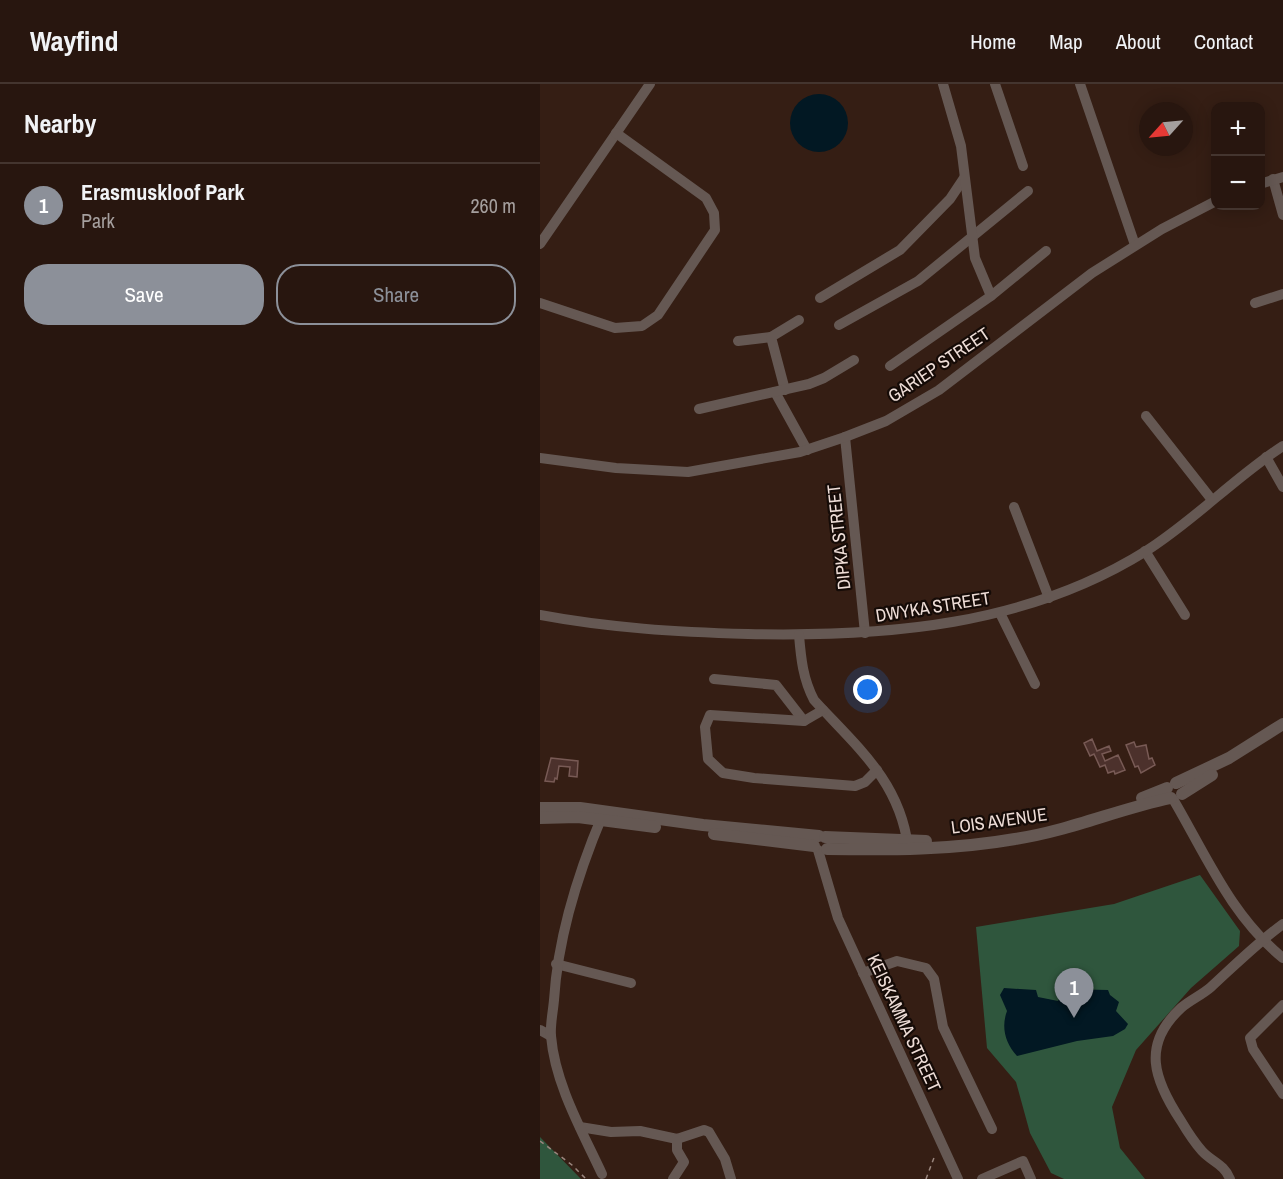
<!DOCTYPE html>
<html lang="en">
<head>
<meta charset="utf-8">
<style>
	:root { --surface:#28160f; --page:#301f18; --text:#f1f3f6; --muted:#a59f9e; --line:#44352f; --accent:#8c9099 }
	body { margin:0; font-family:"Archivo Narrow",sans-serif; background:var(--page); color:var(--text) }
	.controls { position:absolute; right:18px; top:18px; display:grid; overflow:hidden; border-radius:12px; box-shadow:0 3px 15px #0003 }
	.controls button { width:54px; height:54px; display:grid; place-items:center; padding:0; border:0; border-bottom:2px solid var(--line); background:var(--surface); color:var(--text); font:30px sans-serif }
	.compass { position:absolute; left:599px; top:18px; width:54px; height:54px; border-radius:50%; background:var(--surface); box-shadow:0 3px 15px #0003; rotate:243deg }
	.you { position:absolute; left:328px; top:606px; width:21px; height:21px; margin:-15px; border:4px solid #fff; border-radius:50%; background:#1a73e8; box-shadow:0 0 0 9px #1a73e833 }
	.badge { display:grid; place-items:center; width:39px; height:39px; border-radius:50%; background:var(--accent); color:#fff; font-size:20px; font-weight:700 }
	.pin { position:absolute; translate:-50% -50px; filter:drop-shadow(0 2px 3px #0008) }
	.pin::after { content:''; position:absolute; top:32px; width:21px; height:18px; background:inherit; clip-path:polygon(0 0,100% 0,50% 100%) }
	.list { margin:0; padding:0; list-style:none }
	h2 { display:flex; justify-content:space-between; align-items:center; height:78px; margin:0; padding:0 24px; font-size:26px }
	h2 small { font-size:20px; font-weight:400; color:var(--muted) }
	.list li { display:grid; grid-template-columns:39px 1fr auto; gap:18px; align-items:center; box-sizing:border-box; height:84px; padding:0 24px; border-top:2px solid var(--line) }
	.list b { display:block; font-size:22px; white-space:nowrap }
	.list p { margin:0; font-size:20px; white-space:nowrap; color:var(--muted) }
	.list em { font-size:20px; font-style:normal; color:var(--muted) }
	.actions { display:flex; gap:12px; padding:18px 24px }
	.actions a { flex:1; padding:14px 0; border:2px solid var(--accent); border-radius:24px; text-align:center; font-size:21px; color:var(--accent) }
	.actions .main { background:var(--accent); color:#fff }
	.map { position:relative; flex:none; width:743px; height:1095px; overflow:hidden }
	header { display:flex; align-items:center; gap:36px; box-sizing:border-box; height:84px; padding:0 30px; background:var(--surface); border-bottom:2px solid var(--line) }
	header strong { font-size:28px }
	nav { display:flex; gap:33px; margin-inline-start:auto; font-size:21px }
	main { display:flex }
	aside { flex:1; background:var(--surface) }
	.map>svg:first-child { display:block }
</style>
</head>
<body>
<header>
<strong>Wayfind</strong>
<nav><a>Home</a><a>Map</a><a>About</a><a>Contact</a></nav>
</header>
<main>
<aside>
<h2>Nearby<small></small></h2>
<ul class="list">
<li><span class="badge">1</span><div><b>Erasmuskloof Park</b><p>Park</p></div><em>260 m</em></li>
</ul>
<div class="actions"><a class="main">Save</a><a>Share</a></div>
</aside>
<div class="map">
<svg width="743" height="1095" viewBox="0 0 743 1095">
	<rect width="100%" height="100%" fill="#351e14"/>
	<g fill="#2f563d">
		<polygon points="660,791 700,847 699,862 651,904 596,966 572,1023 580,1064 605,1095 524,1095 511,1089 490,1049 476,998 447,964 436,843 574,820"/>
		<polygon points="0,1053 41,1095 0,1095"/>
	</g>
	<g fill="#021823">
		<circle cx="279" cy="39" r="29"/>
		<path d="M464 904 496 906 498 913 518 917 524 905 568 906 570 911 579 918 576 927 588 940 585 945 573 952 537 957 477 972C465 959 461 943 467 927L460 911Z"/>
	</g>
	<g fill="#4c312c" stroke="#785a55" stroke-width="1.5">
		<polygon points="552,655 557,667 569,662 571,667 562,670 565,677 578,671 585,686 575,690 574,687 568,689 565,681 560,683 554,670 550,672 544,659"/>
		<polygon points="594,658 596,663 606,661 609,675 612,674 615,681 601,689 598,682 595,683 586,661"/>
		<polygon points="11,674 38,677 37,693 29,692 30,683 19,682 17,695 15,694 14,698 5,697"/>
	</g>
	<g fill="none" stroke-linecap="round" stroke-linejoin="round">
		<g stroke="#9a867e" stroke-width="1.5" stroke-dasharray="4.5 4.5" stroke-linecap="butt">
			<polyline points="0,1057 32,1081 46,1095"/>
			<polyline points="386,1095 395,1071"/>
		</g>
		<g stroke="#655853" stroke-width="10">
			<polyline points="455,0 483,82"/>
			<polyline points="540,0 595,161"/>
			<polyline points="733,95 743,131"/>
			<polyline points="720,100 743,93"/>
			<polyline points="0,160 110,0"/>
			<polyline points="451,212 506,167"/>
			<polyline points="280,214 360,166 410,115 424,94"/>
			<polyline points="0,219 75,244 102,242 118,231 175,146 174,129 166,114 76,49"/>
			<polyline points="715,219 743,210"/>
			<polyline points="299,241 378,197 488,107"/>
			<polyline points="198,257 231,253"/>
			<polyline points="350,282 451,212 435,174 421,62 403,0"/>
			<polyline points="245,306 231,253 259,236"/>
			<polyline points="235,308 267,366"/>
			<polyline points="159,325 269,300 284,294 314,276"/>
			<polyline points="606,332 672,416"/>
			<polyline points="305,353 325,549"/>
			<polyline points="726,373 743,403"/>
			<polyline points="0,374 76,384 148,388 260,368 305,353 346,337 399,306 552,189 622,145 676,117"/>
			<polyline points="474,423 509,514"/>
			<polyline points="605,467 645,531"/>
			<polyline points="460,529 495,600"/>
			<path d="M0 531C69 544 137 548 208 550 346 553 486 542 606 467 655 436 695 393 743 362"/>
			<path d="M259 551C261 575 263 595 274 616 315 661 360 697 368 763"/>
			<polyline points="174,595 236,601 264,637"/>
			<polyline points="283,626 264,637 170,631 165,643 168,675 183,689 214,694 315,702 325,698 337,686"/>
			<path d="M633 715C666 771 691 832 743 874"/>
			<polyline points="278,766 298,834 418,1095"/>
			<polyline points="16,880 91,899"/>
			<polyline points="323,889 357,877 386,884 394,895 403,943 452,1045"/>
			<polyline points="743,921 710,954 713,965 743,1010"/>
			<polyline points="0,946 11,952"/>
			<polyline points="40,1043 71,1048 100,1047 137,1055 164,1046 169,1048 185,1075 191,1095"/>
			<path d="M62 1090C42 1047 15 1000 11 952 10 941 13 928 14 916 18 851 38 789 63 730"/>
			<polyline points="133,1095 144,1078 137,1066 137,1055"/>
			<polyline points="442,1095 483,1077 491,1095"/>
			<path d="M690 1095C684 1080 672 1078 662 1067 654 1058 647 1047 641 1037 614 996 601 961 641 924 650 916 662 911 671 903 695 881 717 859 743 840"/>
		</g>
		<g stroke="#655853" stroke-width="12">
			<polyline points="636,699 689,674 743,640"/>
			<polyline points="642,710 672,691"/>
			<polyline points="602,714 627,704"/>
			<polyline points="0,724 40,724 163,741 279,752"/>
			<polyline points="0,734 38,733 115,743"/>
			<polyline points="174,750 274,762"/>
			<polyline points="285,753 386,757"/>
			<path d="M287 765C350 766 413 766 475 755 529 747 578 725 631 714"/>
		</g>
	</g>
	<g text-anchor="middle" stroke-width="4.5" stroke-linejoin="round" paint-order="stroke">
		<g font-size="18" fill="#eeddd7" stroke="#150b07">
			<text transform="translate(399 281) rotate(-34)" y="6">GARIEP STREET</text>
			<text transform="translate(299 453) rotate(-96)" y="6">DIPKA STREET</text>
			<text transform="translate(393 523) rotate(-9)" y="6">DWYKA STREET</text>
			<text transform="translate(459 737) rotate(-8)" y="6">LOIS AVENUE</text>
			<text transform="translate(364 939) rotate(65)" y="6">KEISKAMMA STREET</text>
		</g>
	</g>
</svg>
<div class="controls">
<button>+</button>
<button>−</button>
</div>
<svg class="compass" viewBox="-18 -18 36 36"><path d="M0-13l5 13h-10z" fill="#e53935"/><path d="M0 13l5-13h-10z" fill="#a59f9e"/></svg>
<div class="you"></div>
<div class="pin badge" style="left:534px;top:934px">1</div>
</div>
</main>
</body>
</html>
